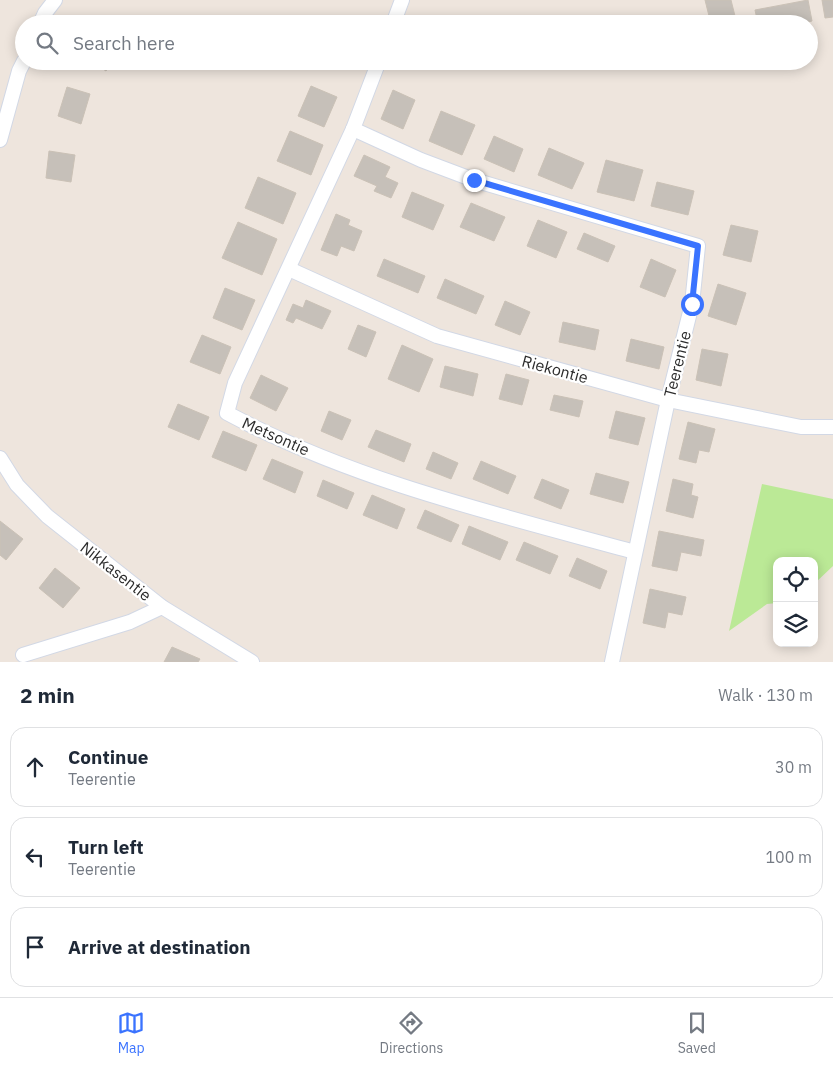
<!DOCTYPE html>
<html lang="en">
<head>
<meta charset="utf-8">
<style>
	:root { --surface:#fff; --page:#f2f2f3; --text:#1f2937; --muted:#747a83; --line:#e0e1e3; --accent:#3a73ff }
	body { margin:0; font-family:"IBM Plex Sans",sans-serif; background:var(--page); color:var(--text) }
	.controls { position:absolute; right:15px; bottom:15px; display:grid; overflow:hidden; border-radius:10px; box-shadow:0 2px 12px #0003 }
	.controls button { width:45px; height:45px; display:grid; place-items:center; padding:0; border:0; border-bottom:1px solid var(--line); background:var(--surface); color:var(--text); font:25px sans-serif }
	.stop { position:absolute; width:15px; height:15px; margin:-11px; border:4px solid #3a73ff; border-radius:50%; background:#fff }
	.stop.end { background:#3a73ff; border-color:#fff; box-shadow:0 1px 5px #0008 }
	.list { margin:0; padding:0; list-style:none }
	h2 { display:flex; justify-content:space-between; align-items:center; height:65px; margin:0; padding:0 20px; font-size:21px }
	h2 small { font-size:16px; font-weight:400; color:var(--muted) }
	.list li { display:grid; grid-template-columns:32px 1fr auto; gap:15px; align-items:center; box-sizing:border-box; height:80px; margin:0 10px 10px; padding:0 10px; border:1px solid var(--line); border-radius:15px }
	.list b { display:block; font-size:19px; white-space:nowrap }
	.list p { margin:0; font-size:16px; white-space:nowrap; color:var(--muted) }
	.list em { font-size:16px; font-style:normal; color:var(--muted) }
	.icon { flex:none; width:28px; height:28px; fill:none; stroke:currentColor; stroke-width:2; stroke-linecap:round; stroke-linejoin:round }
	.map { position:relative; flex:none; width:833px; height:662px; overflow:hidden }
	.search { position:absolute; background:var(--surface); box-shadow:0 2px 12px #0003; left:15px; right:15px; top:15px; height:55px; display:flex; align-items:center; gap:12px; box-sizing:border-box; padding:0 18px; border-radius:28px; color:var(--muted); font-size:19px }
	.sheet { height:335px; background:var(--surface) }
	nav { display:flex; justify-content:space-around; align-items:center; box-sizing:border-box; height:70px; border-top:1px solid var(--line); background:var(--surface); font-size:14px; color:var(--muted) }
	nav a { display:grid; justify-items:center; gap:2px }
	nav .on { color:var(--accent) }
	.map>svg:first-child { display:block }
</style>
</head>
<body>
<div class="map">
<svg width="833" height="662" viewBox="0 0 833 662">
	<rect width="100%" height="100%" fill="#eee5dd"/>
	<polygon fill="#bbe996" points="762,484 833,499 833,566 814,584 814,561 777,561 777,603 767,604 729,631"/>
	<g fill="#c6c0b9" stroke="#cac1b6">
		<polygon points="705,0 731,0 737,24 711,24"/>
		<polygon points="808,0 812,21 801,24 758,24 755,10"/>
		<polygon points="822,0 833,0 833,17 825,18"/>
		<polygon points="91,61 112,61 106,71"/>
		<polygon points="311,86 337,97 324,127 298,116"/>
		<polygon points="67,87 90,94 81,124 58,116"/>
		<polygon points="393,90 415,100 403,129 381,119"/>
		<polygon points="441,111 475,125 462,155 429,141"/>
		<polygon points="290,131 323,145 311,175 277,161"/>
		<polygon points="494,136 523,149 514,172 484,159"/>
		<polygon points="549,148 584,163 572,189 538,175"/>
		<polygon points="49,151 75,155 71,182 46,178"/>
		<polygon points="364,155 390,167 385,177 398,183 391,198 374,191 377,186 354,176"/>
		<polygon points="606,160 643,170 634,201 597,192"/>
		<polygon points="258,177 296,193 283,224 245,208"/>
		<polygon points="657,182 694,191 688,215 651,206"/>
		<polygon points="412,192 444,205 433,230 402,217"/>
		<polygon points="471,203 505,217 494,241 460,227"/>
		<polygon points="336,214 350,220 348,225 362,231 354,251 341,246 337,256 321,250"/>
		<polygon points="538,220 567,232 556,258 527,246"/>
		<polygon points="238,222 277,239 262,275 222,258"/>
		<polygon points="731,225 758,231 751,262 723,255"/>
		<polygon points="584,233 615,246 608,262 577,249"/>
		<polygon points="384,259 425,276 418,293 377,276"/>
		<polygon points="651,259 676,270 665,297 640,287"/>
		<polygon points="445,279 484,296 476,314 437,298"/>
		<polygon points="718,284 746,293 736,325 708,316"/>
		<polygon points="225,288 255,300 242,330 213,318"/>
		<polygon points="306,300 331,311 322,329 296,318 293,323 286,320 293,304 303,308"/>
		<polygon points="505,301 530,312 520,335 495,325"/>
		<polygon points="563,322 599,330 595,350 559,342"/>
		<polygon points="358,325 376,332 366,357 348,349"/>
		<polygon points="202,335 231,347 220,374 190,362"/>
		<polygon points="631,339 664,347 659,369 626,361"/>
		<polygon points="402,345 433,359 419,392 388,379"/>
		<polygon points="702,349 728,354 721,386 696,380"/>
		<polygon points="445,366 478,374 473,396 440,387"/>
		<polygon points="506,374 529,380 522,405 499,399"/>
		<polygon points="261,375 288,388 276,411 250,398"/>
		<polygon points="554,395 583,401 579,417 550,410"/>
		<polygon points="178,404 209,417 199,440 168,427"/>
		<polygon points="329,411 351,420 342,440 321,431"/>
		<polygon points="616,411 645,418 638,445 609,438"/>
		<polygon points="688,422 715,429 709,452 699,450 696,463 679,459"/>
		<polygon points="376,430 411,444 404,462 368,447"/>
		<polygon points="223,431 257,445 246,471 212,457"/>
		<polygon points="433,452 458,463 451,479 426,469"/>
		<polygon points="272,459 303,472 295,493 263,479"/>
		<polygon points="481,461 516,476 508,494 473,479"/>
		<polygon points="596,473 629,482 623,503 590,494"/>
		<polygon points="542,479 569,490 561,509 534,498"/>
		<polygon points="673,479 693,484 691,495 698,497 693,518 666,511"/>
		<polygon points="323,480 354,493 347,509 317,496"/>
		<polygon points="372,495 405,509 397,529 363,515"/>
		<polygon points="425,510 459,525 451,542 417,528"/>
		<polygon points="0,521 23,539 6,560 0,555"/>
		<polygon points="469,526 508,542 500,560 462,544"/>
		<polygon points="659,531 704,540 701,556 681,552 677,571 652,566"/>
		<polygon points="524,542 558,556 550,574 516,560"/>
		<polygon points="577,558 607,571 600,589 569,576"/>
		<polygon points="55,568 80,588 63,608 39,588"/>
		<polygon points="650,589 686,597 682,615 668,612 665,628 643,623"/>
		<polygon points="172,647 200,659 198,662 164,662"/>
	</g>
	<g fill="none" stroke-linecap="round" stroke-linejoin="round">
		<g stroke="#d2d8e5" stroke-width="16">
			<g id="minor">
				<polyline points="40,24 45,13 55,0"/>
				<polyline points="393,24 402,0"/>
				<path d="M379 61 353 129 235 383 227 413C354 481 496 514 635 552"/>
				<polyline points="353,129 421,160 474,180 698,246 692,304 668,400 612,662"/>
				<polyline points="0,140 19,71 24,61"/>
				<polyline points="289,269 437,336 668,400 801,427 833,427"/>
				<polyline points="0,458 17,485 47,516 162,607 252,662"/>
				<polyline points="23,655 130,622 162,607"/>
			</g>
		</g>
		<use href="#minor" stroke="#fff" stroke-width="14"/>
	</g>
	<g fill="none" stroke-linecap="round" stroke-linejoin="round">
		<polyline stroke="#3a73ff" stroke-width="6" points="474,180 698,246 692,304"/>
	</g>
	<g text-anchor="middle" stroke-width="4.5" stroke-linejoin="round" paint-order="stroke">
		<g font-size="16" fill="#2c2c2c" stroke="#fff">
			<text transform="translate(677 364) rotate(-76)" y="6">Teerentie</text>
			<text transform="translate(555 369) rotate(15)" y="6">Riekontie</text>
			<text transform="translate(276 436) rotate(24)" y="6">Metsontie</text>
			<text transform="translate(116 571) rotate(38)" y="6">Nikkasentie</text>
		</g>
	</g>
</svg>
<div class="controls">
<button><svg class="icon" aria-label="locate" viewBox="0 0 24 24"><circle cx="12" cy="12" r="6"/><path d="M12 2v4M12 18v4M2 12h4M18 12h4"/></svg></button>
<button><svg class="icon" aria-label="layers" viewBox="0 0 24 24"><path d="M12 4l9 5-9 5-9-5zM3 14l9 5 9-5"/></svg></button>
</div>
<div class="stop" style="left:692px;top:304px"></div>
<div class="stop end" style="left:474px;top:180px"></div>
<div class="search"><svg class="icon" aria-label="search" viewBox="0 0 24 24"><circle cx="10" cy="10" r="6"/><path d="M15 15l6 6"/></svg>Search here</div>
</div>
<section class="sheet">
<h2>2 min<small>Walk · 130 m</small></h2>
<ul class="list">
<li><svg class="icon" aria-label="ahead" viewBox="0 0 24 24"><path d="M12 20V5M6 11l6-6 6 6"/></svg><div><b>Continue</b><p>Teerentie</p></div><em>30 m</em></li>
<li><svg class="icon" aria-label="left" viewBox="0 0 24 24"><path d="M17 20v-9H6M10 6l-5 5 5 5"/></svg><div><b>Turn left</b><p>Teerentie</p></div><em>100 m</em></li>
<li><svg class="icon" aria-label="arrive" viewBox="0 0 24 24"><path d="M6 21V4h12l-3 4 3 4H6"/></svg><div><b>Arrive at destination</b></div></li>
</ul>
</section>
<nav>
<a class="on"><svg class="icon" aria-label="map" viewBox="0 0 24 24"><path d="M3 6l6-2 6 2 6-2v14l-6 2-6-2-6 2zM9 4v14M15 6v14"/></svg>Map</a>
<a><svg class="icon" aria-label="directions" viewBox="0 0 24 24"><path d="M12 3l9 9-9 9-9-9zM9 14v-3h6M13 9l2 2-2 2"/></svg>Directions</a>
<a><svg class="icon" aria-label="saved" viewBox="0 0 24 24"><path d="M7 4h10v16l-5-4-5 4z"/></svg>Saved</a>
</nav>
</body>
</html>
